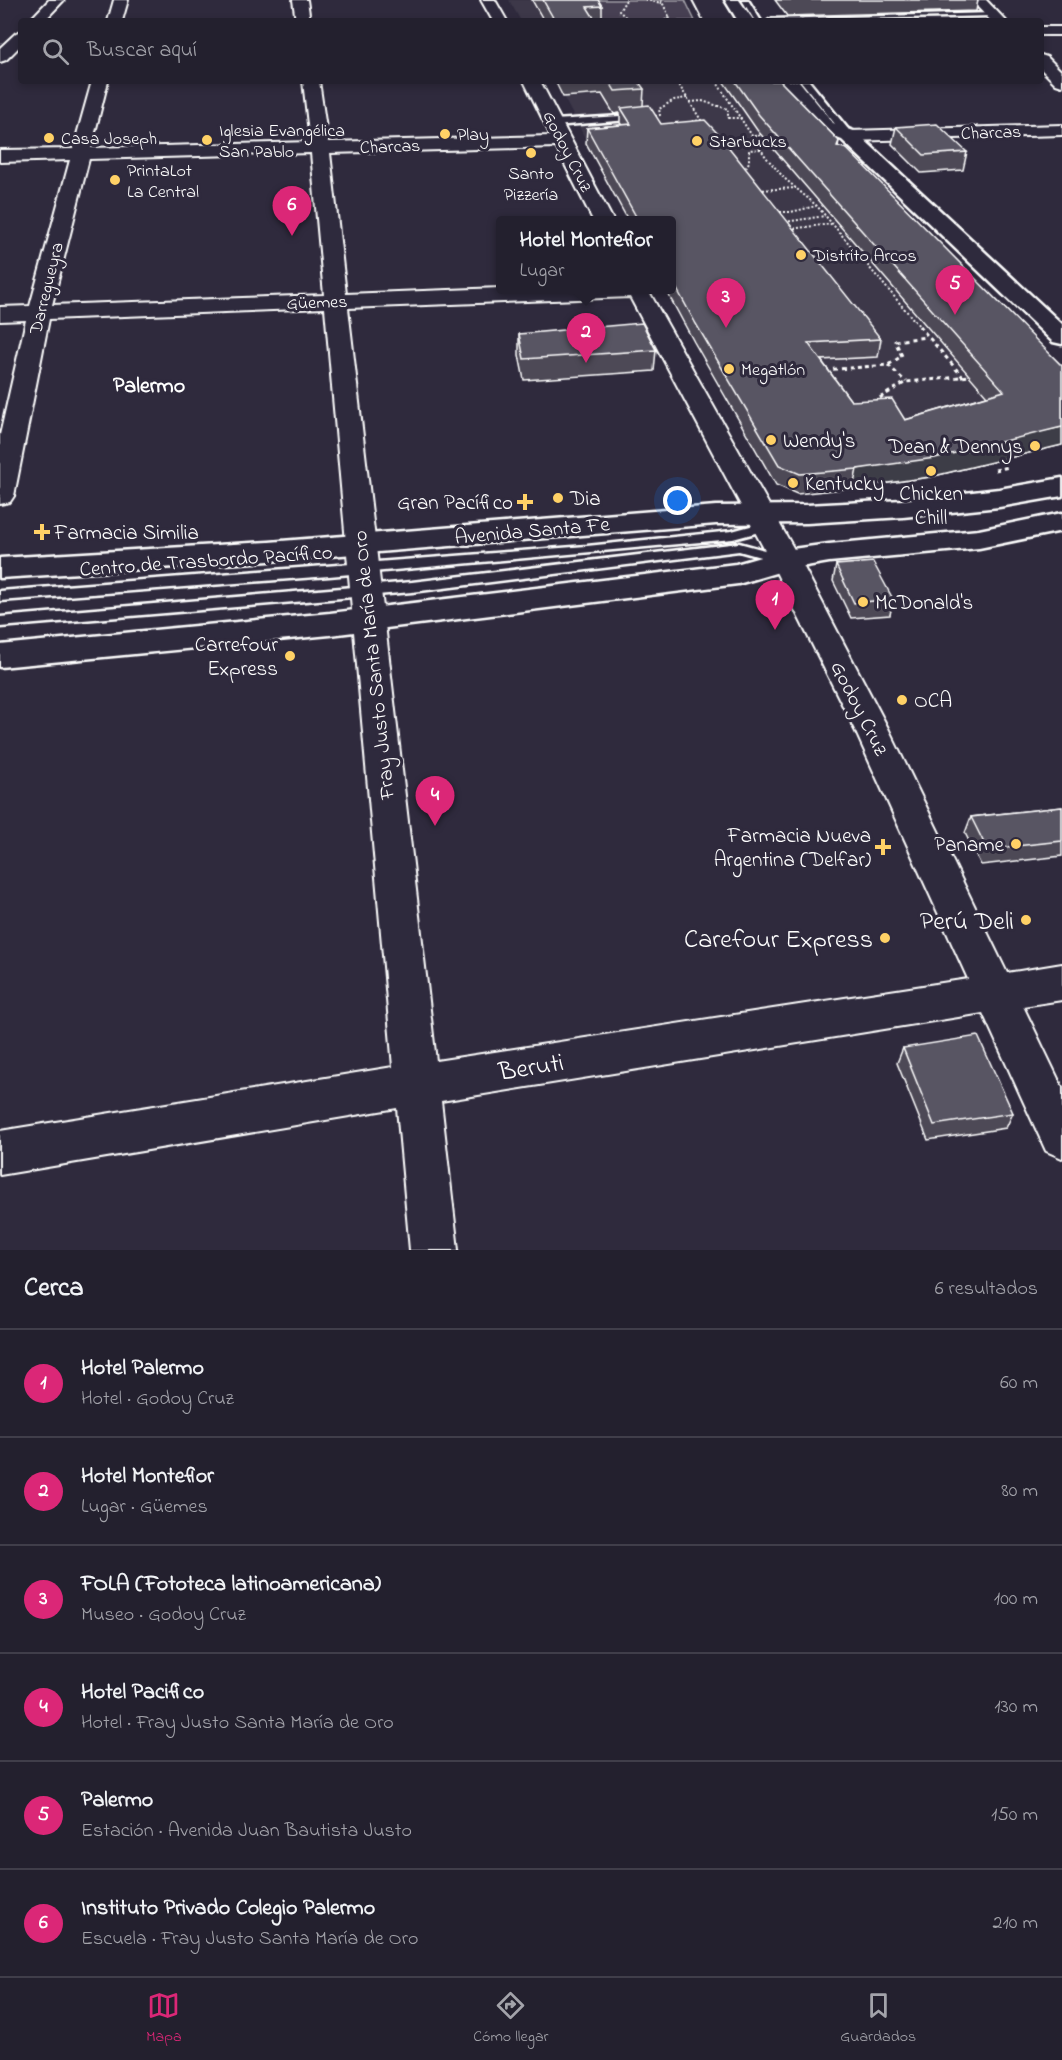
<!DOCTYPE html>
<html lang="es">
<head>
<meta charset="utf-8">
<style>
	:root { --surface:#23202e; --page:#2b2836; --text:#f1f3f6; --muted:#a3a3aa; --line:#403e4a; --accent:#db2777 }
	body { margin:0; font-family:"Indie Flower",sans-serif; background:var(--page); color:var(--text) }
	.you { position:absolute; left:678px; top:501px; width:21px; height:21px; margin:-15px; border:4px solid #fff; border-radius:50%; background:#1a73e8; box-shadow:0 0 0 9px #1a73e833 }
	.badge { display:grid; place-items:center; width:39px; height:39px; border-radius:50%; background:var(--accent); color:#fff; font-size:20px; font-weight:700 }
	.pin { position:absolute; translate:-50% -50px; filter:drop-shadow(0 2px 3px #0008) }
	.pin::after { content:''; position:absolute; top:32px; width:21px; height:18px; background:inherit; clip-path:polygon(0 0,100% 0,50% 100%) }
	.popup { position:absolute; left:496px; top:216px; width:180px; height:78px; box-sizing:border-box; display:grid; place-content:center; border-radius:6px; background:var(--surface); filter:drop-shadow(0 2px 4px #0005); font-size:20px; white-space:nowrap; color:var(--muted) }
	.popup b { font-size:22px; color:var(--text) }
	.popup::after { content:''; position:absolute; left:50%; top:100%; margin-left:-12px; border:12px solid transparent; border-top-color:var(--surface) }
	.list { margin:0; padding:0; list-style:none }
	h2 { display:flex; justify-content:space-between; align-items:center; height:78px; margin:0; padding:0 24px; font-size:26px }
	h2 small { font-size:20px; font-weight:400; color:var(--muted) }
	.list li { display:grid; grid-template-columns:39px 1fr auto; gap:18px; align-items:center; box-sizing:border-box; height:108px; padding:0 24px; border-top:2px solid var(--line) }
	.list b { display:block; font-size:22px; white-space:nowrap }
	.list p { margin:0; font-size:20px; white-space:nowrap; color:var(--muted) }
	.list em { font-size:20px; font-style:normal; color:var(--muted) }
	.icon { flex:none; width:33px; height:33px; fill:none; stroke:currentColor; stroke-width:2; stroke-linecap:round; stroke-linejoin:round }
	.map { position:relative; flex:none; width:1062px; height:1250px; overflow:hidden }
	.search { position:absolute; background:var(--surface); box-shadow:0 3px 9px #0003; left:18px; right:18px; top:18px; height:66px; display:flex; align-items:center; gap:15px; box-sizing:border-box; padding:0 21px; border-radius:6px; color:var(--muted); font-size:22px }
	.sheet { height:726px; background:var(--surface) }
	nav { display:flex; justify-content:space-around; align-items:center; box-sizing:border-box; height:84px; border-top:2px solid var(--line); background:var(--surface); font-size:16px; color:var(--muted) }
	nav a { display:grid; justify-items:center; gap:3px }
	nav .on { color:var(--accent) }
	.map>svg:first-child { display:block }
</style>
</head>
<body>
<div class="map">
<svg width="1062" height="1250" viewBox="0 0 1062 1250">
	<rect width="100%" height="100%" fill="#2f2a3d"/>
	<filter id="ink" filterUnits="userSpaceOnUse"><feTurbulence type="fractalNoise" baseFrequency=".0167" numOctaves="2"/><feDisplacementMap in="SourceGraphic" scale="12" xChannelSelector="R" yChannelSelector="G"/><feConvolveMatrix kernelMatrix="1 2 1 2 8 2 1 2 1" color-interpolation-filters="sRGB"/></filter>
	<g filter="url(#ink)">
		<g fill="#3c3749">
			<polygon points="509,0 663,0 650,21 521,21"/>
			<polygon points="775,0 859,0 874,16 978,13 983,18 790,21"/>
			<polygon points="555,81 765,81 1058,386 765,463 666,290 672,290 672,220 628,220"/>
		</g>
		<polygon fill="#464152" stroke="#a2a0a8" stroke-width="1.5" points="584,0 685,0 695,21 598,21"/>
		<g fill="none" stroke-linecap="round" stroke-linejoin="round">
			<g stroke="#fff" stroke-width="5">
				<g id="lane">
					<polygon points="742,0 748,0 761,21 755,21"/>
					<polygon points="994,13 992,16 768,21 771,19"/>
					<polygon points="801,81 809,81 852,134 852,138 846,138"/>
					<polygon points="638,115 641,115 641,119 554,126 550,123 554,120"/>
					<polygon points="773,520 778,521 780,524 778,527 733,539 329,576 0,601 0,591 587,546 732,531"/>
					<polygon points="739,543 790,557 792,560 785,564 739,551 412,592 0,627 0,617 412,582"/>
				</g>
			</g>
			<g stroke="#fff" stroke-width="4">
				<g id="street">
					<polygon points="49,0 64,0 44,21 29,21"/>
					<polygon points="114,0 128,0 122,21 108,21"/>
					<polygon points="293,0 307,0 310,21 296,21"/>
					<polygon points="481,0 495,0 507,21 493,21"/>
					<polygon points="971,0 986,0 1006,21 991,21"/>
					<rect x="1041" y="27" width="21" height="8"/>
					<polygon points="21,31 21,45 6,60 0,62 0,48 16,33"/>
					<polygon points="1041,55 1047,57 1062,72 1062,86 1056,84 1041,69"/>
					<path d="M92 81H108L91 148 310 142 303 81H319L328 142 551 136 524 81H540L613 220H593L556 147 330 153 346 294 500 288 648 290 800 560 889 730 1007 973 1062 964V1000L1023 1006 1062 1087V1158L1046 1151 983 1013 441 1101 458 1250H410L397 1108 0 1175V1131L393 1067 325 308 49 319 14 496 10 502 0 504V435L26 320 0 321V307L30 306 70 160 0 162V150L73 149ZM311 153 324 295 52 305 89 159ZM630 297 770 560 855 730 968 979 436 1061 348 308Z"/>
					<polygon points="1062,125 1062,135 849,141 843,140 840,136 843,132 849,131"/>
				</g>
			</g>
			<g stroke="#fff" stroke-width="5">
				<g id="secondary">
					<polygon points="1062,478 1062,496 999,507 903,517 807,523 716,524 269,561 0,578 0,558 269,542 716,506 807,505 903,500 999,489"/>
					<polygon points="1062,513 1062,531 979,548 829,562 789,569 738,584 330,635 0,667 0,645 330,613 736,564 785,550 829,544 979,530"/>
				</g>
			</g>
			<g stroke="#fff" stroke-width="5">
				<g id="primary">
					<polygon points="725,0 739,0 754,21 738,21"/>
					<polygon points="781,81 799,81 833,123 856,132 1062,324 1062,344 1053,342 842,140 819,131"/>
				</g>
			</g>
			<g stroke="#fff" stroke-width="2" stroke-dasharray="2 2" stroke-linecap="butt">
				<polyline points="626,0 619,11 630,21"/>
				<polyline points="645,0 662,3"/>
				<polyline points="661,0 670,18 663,21"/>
				<polyline points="664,81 689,81"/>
				<polyline points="716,81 766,157 784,178 817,206 920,327"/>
				<polyline points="677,82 701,120 693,121"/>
				<polyline points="690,102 702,101 728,109 728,118 742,118"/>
				<polyline points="655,116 660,115 659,109 674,100 687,98"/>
				<polyline points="754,136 761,135"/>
				<polyline points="744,171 749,162 749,150 761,149"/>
				<polyline points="759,190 796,188"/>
				<polyline points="776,212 791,212 816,206"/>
				<polyline points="785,222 825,216"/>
				<polyline points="790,229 831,224"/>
				<polyline points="813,256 857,256"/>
			</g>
			<g stroke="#fff" stroke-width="3" stroke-dasharray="4 4" stroke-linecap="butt">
				<polyline points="919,326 963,377"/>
				<polyline points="888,365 906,382"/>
				<polyline points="825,370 888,365 902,356 895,341 926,337"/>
				<polyline points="873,402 906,382 971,376"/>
				<polyline points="995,470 1009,467"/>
			</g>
			<use href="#lane" fill="#2f2a3d" fill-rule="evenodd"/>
			<use href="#street" fill="#2f2a3d" fill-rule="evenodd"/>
			<use href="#secondary" fill="#2f2a3d" fill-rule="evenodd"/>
			<use href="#primary" fill="#2f2a3d" fill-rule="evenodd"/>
			<polyline stroke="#fff" stroke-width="2" points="692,0 703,21"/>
		</g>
		<g fill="#4d4956" stroke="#fff" stroke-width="1.5">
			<polygon points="532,0 598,0 602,6 602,21 544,21"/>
			<polygon points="775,0 978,0 976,11 787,16"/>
			<polygon points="555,81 638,81 644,89 643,105 661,124 881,339 878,357 821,360 851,401 905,420 987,396 757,130 723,81 780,81 839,141 838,147 1062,366 1062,445 930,477 853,488 797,494 776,485 694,342 666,290 672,290 672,220 628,220 586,143 587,128 622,125 620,123 620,113 614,114 602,94 563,97"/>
			<polygon points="896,127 967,152 963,170 921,173 892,144"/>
			<polygon points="519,334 656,350 654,371 524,380 519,355"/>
			<polygon points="836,565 893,599 890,615 851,618 833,581"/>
			<polygon points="1062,807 1062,856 981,865 965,833 971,817"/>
			<polygon points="903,1048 1013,1113 1006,1128 928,1140 897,1063"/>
		</g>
		<polygon fill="#3e3c46" stroke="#fff" stroke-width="1.5" points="1062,427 1062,445 930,477 853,488 857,469"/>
		<g fill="#595564" stroke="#fff" stroke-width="1.5">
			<polygon points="543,0 598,0 602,6 587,7 596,21 555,21"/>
			<polygon points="609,81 638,81 644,89 615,91"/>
			<polygon points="735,81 780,81 839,141 837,146 847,149 851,153 1062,366 1062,427 935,458 857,469 800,474 779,465 696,324 672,280 672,220 638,220 587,128 631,124 621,108 649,105 661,124 705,120 719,135 881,339 808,343 851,401 892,399 905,420 1004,391 759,115"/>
			<polygon points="937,124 967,152 924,155 896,127"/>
			<polygon points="642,323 656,350 524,359 519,334"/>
			<polygon points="873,562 893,599 854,603 836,565"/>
			<polygon points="1062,807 1062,841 987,849 971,817"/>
			<polygon points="978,1036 1013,1113 934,1125 903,1048"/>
		</g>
	</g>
	<g fill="#ffd166" stroke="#2f2a3d" stroke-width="2">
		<circle cx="445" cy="134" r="6"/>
		<circle cx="49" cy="138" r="6"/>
		<circle cx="207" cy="140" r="6"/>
		<circle cx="697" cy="141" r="6"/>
		<circle cx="531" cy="153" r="6"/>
		<circle cx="115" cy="180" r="6"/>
		<circle cx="801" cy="255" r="6"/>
		<circle cx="729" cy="369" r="6"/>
		<circle cx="771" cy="440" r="6"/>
		<circle cx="1035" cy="446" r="6"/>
		<circle cx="931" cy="471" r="6"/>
		<circle cx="793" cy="483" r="6"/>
		<circle cx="558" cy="498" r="6"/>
		<path d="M522 493h6v6h6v6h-6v6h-6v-6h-6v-6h6z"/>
		<path d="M39 523h6v6h6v6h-6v6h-6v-6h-6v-6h6z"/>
		<circle cx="863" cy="602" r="6"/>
		<circle cx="290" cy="656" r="6"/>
		<circle cx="902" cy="700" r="6"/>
		<circle cx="1016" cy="844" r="6"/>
		<path d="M880 838h6v6h6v6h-6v6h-6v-6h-6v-6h6z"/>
		<circle cx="1026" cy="920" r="6"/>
		<circle cx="885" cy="938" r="6"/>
	</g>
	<g text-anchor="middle" stroke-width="6" stroke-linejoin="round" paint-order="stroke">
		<g font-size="18" fill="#fff" stroke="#2f2a3d" text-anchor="start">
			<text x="219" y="136">Iglesia Evangélica<tspan x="219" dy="21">San Pablo</tspan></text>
			<text x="457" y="140">Play</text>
			<text x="61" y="144">Casa Joseph</text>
			<text x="709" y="147">Starbucks</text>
			<text x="127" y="176">PrintaLot<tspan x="127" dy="21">La Central</tspan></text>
			<text x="531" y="179" text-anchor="middle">Santo<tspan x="531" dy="21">Pizzería</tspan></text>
			<text x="813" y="261">Distrito Arcos</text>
			<text x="741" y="375">Megatlón</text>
		</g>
		<g font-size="18" fill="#fff" stroke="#2f2a3d">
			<text transform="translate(991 132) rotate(-2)" y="6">Charcas</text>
			<text transform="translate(390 146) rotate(-2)" y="6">Charcas</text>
			<text transform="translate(568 151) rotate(63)" y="6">Godoy Cruz</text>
			<text transform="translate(46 288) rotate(-76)" y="6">Darregueyra</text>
			<text transform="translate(317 302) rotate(-2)" y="6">Güemes</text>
		</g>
		<g font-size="21" fill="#fff" stroke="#2f2a3d" text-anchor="start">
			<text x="783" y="447">Wendy's</text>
			<text x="1023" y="453" text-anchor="end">Dean &amp; Dennys</text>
			<text x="805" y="490">Kentucky</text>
			<text x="931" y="500" text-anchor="middle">Chicken<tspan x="931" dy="24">Chill</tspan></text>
			<text x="570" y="505">Dia</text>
			<text x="513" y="509" text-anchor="end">Gran Pacífico</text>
			<text x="54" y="539">Farmacia Similia</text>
			<text x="875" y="609">McDonald's</text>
			<text x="278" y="651" text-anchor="end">Carrefour<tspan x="278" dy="24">Express</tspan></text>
			<text x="914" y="707">OCA</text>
			<text x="871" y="842" text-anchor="end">Farmacia Nueva<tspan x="871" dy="24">Argentina (Delfar)</tspan></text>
			<text x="1004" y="851" text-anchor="end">Paname</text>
		</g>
		<g font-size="21" fill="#fff" stroke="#2f2a3d">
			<text transform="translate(532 530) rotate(-5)" y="7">Avenida Santa Fe</text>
			<text transform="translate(206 560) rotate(-4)" y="7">Centro de Trasbordo Pacífico</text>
			<text transform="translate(373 665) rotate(-96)" y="7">Fray Justo Santa María de Oro</text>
			<text transform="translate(860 708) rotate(63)" y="7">Godoy Cruz</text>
		</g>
		<g font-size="22" font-weight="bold" fill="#fff" stroke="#2f2a3d">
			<text x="149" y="392">Palermo</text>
		</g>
		<g font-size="26" fill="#fff" stroke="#2f2a3d" text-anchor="end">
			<text x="1014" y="929">Perú Deli</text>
			<text x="873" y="947">Carefour Express</text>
		</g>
		<g font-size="26" fill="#fff" stroke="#2f2a3d">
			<text transform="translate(531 1066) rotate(-9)" y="9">Beruti</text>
		</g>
	</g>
</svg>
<div class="you"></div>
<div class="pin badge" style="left:775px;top:630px">1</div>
<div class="pin badge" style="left:586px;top:363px">2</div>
<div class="popup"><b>Hotel Monteflor</b>Lugar</div>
<div class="pin badge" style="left:726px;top:328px">3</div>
<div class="pin badge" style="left:435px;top:826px">4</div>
<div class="pin badge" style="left:955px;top:315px">5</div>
<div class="pin badge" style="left:292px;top:236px">6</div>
<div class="search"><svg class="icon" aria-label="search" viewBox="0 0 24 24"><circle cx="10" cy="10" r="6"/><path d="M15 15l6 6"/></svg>Buscar aquí</div>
</div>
<section class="sheet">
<h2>Cerca<small>6 resultados</small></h2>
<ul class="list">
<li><span class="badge">1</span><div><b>Hotel Palermo</b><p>Hotel · Godoy Cruz</p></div><em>60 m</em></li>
<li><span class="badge">2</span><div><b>Hotel Monteflor</b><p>Lugar · Güemes</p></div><em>80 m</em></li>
<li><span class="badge">3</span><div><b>FOLA (Fototeca latinoamericana)</b><p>Museo · Godoy Cruz</p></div><em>100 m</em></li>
<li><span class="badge">4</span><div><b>Hotel Pacifico</b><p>Hotel · Fray Justo Santa María de Oro</p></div><em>130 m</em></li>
<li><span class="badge">5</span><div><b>Palermo</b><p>Estación · Avenida Juan Bautista Justo</p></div><em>150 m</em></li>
<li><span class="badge">6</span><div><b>Instituto Privado Colegio Palermo</b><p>Escuela · Fray Justo Santa María de Oro</p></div><em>210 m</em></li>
</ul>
</section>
<nav>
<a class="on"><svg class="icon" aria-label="map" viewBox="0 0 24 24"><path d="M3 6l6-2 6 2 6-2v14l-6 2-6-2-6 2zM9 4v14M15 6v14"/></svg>Mapa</a>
<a><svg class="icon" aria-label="directions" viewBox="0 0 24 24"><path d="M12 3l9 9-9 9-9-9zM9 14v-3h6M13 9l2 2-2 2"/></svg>Cómo llegar</a>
<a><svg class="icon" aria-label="saved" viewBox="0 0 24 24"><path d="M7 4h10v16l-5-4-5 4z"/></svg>Guardados</a>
</nav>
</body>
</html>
